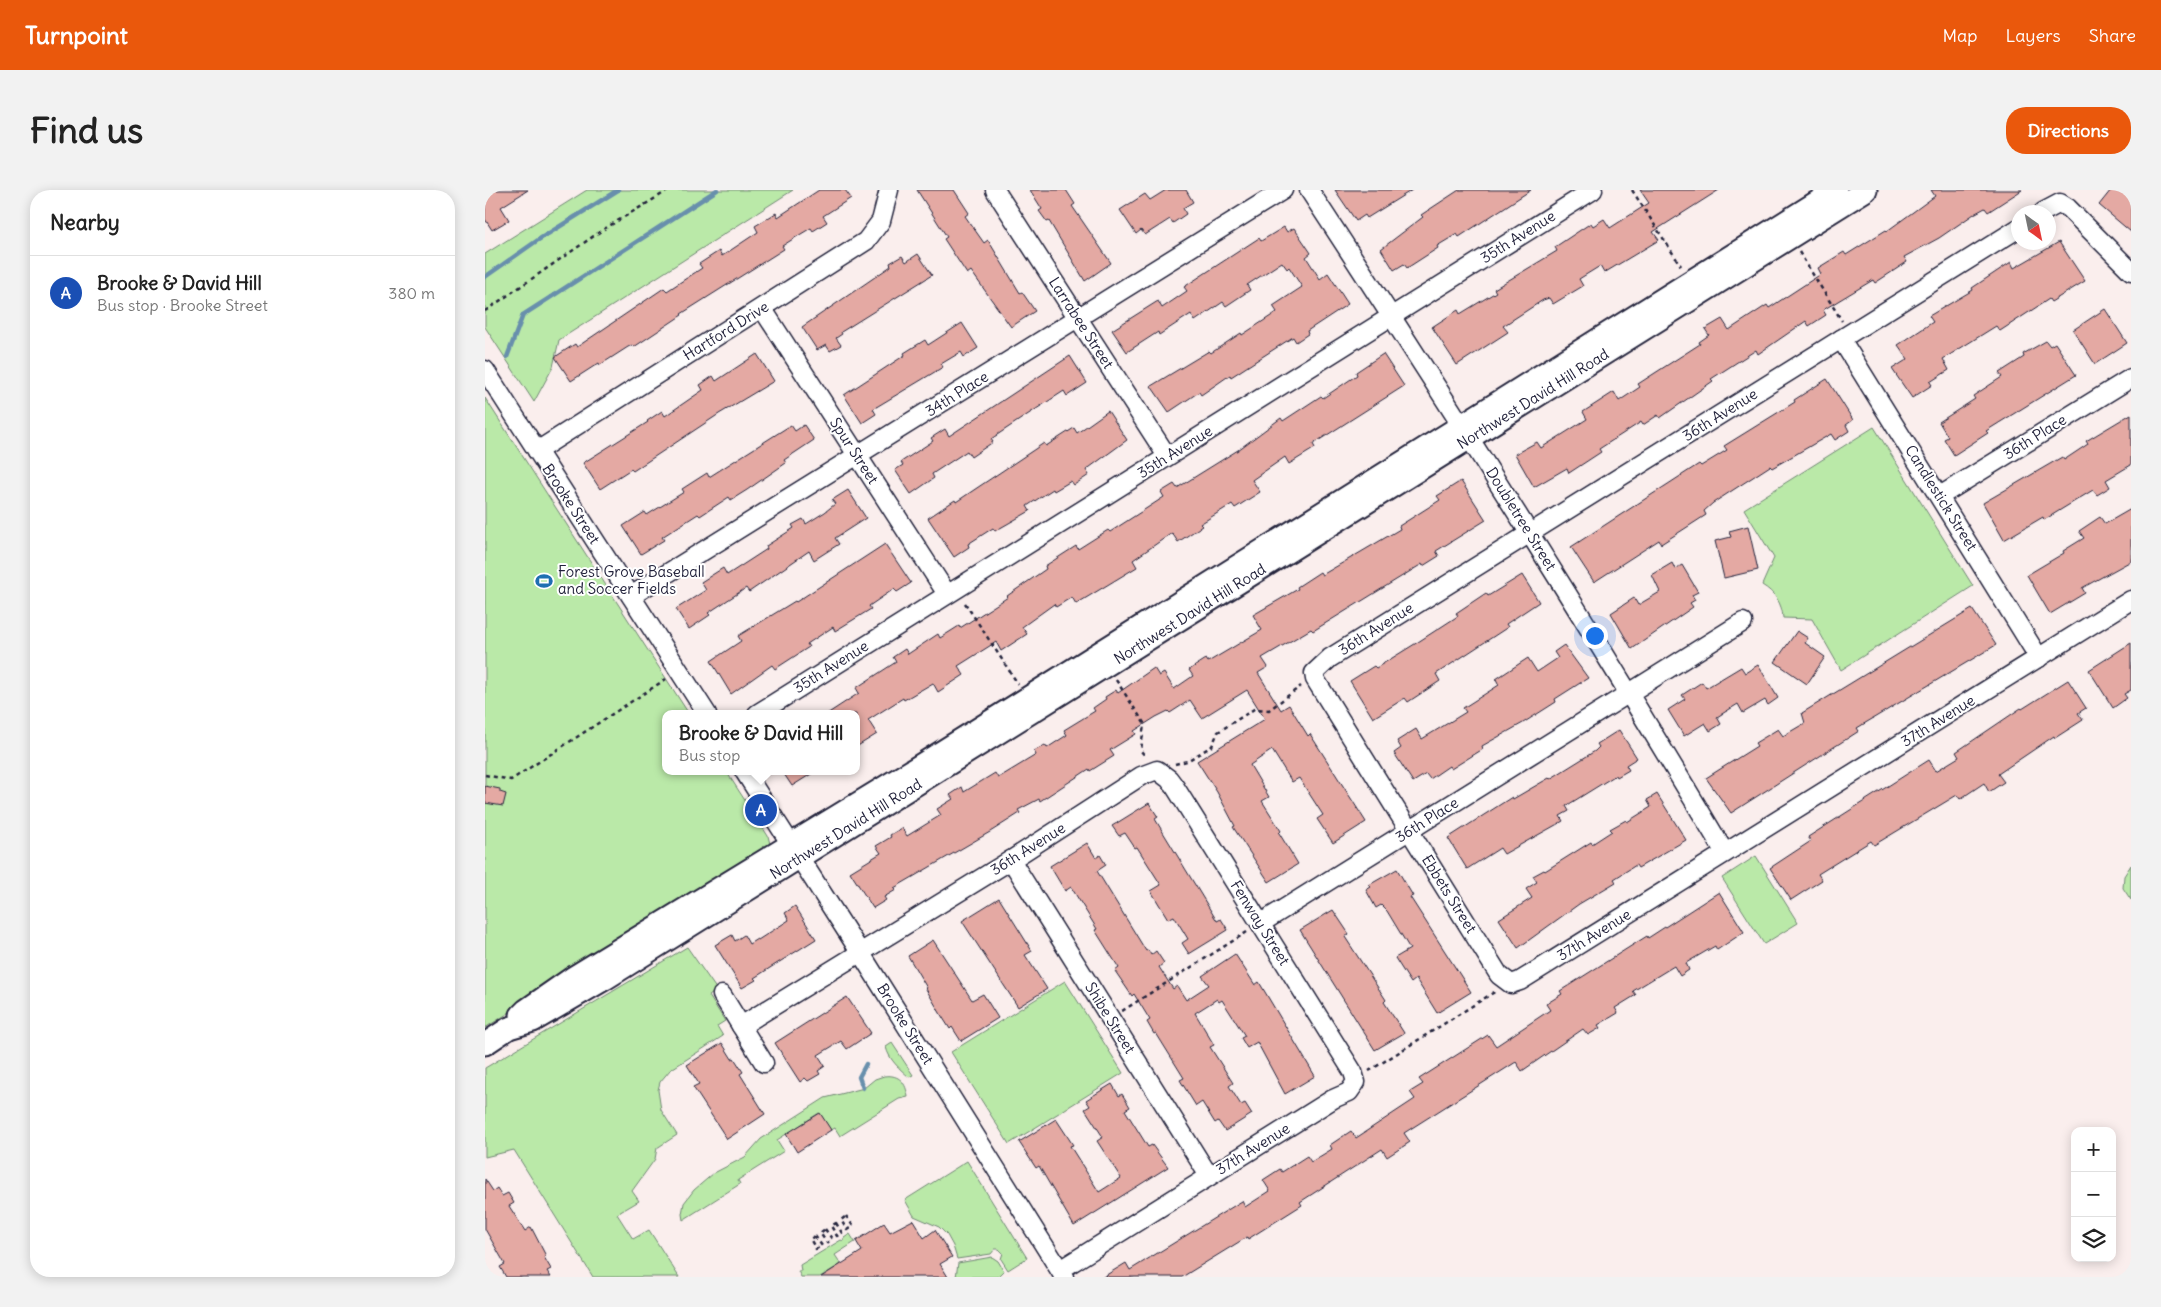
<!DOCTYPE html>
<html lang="en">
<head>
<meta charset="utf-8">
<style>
	:root { --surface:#fff; --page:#f2f2f2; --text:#222; --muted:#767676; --line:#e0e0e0; --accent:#ea580c }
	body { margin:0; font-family:Delius,sans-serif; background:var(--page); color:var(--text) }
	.controls { position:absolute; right:15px; bottom:15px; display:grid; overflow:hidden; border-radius:10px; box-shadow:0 2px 12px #0003 }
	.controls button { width:45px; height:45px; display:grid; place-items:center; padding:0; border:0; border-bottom:1px solid var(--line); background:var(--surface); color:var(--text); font:25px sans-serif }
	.compass { position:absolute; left:1526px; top:15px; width:45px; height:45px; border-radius:50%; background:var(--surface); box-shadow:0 2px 12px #0003; rotate:147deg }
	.you { position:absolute; left:1109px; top:445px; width:18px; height:18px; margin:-12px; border:4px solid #fff; border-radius:50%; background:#1a73e8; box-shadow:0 0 0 8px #1a73e833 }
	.badge { display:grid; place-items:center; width:32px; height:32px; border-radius:50%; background:var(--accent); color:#fff; font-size:16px; font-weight:700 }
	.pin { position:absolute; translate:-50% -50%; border:2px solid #fff; box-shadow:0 1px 5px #0006 }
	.popup { position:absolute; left:177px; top:520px; width:198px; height:65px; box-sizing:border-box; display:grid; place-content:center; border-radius:10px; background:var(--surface); filter:drop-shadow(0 1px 4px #0005); font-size:16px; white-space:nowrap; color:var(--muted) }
	.popup b { font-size:19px; color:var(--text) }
	.popup::after { content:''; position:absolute; left:50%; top:100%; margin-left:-10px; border:10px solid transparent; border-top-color:var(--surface) }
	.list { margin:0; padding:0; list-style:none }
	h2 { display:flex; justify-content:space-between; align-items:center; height:65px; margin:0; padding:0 20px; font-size:21px }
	h2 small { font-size:16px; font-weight:400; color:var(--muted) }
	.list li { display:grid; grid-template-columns:32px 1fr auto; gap:15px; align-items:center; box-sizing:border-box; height:75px; padding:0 20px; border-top:1px solid var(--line) }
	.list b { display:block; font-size:19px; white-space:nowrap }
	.list p { margin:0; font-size:16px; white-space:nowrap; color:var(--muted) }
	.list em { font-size:16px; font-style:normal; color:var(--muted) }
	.icon { flex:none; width:28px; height:28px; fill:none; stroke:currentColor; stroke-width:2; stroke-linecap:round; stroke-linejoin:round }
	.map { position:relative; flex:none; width:1646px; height:1087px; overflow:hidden; border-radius:20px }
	header { display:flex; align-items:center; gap:30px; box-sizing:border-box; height:70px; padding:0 25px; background:var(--accent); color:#fff }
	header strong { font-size:24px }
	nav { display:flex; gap:28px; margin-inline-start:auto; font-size:18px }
	.intro { display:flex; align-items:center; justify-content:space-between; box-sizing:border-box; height:120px; padding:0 30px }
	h1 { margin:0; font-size:35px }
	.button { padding:12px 22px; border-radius:20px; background:var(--accent); color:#fff; font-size:18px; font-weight:700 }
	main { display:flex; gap:30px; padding:0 30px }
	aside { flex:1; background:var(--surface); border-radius:20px; box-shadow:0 2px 12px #0003 }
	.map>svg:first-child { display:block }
</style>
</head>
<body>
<header>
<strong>Turnpoint</strong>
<nav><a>Map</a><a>Layers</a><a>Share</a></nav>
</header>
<div class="intro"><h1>Find us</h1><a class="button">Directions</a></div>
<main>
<aside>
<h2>Nearby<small></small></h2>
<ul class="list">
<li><span class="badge" style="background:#1a4fb4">A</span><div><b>Brooke &amp; David Hill</b><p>Bus stop · Brooke Street</p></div><em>380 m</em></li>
</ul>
</aside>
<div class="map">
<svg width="1646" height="1087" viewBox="0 0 1646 1087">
	<rect width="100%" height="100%" fill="#faeeed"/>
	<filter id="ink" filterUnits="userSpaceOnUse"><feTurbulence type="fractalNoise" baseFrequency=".02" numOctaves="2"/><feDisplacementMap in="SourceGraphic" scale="10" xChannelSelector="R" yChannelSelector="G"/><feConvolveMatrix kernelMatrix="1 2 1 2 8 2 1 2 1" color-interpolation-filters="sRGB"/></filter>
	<g filter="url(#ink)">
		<g fill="#bae9a8" stroke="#6e8672">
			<polygon points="102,0 308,0 74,150 68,177 49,212 0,137 0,64"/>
			<polygon points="0,208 204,524 181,524 181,581 241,581 283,646 285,654 280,661 0,838"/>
			<path d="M1389 237 1488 396 1356 480 1327 429 1298 428C1297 413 1290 403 1277 395L1289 368 1259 319Z"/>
			<polygon points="1271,666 1313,733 1279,754 1237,688"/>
			<polygon points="1646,675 1646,710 1638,698 1639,686"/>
			<polygon points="202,757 232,800 224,806 240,831 232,836 238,846 185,880 175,892 173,900 176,920 192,945 172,958 170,969 147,1001 154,1011 132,1024 148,1049 164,1040 194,1087 108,1087 29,960 0,967 0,878"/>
			<polygon points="580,791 638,883 524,954 466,862"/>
			<path d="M407 853 428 885 424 887C415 879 404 870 401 857Z"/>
			<path d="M399 886C415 884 421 893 423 907L414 909 355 946 350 938 346 940 334 923 292 950 299 961 253 990 255 994 198 1030 197 1024 199 1013 209 1000 229 983 260 967 276 949 340 908 379 898 390 889Z"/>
			<polygon points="482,971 542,1068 523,1080 516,1069 518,1063 514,1059 510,1059 506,1064 472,1069 468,1056 462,1045 454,1037 429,1026 420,1010"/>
			<polygon points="365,1044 370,1052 350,1065 356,1074 335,1087 316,1087 313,1081 316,1081 315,1075 356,1050 358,1051 359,1048"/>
			<polygon points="507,1067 513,1071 519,1081 513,1087 471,1087 473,1073"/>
		</g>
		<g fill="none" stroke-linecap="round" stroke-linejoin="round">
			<g stroke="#678fac" stroke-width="4.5">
				<polyline points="0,87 53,50 133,0"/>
				<polyline points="22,167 38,125 232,0"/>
				<polyline points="378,898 374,887 381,874"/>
			</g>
		</g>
		<g fill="#e4a9a3" stroke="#22223b">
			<polygon points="0,0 43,0 16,17 24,30 7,40 0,29"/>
			<polygon points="334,0 360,0 366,8 338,26 342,32 328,41 326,38 316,44 297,56 299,59 196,124 197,125 149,157 147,155 143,157 115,175 114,173 86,191 70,167 90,154 92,157 179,98 182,101 217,78 214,74 234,61 237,66 273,42 270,36 291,23 293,27"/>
			<polygon points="432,0 469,0 484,23 480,26 499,53 503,50 535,103 537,102 550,121 526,137 486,81 482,84 459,49 462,47"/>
			<polygon points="545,0 581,0 590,14 587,16 626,73 600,91 564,31 562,32 554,21 557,19"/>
			<polygon points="681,0 701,0 708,12 698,18 701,24 688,33 685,29 660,45 656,40 651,44 635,20 660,4 665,10"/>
			<polygon points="850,0 927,0 882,28 880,25 871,31"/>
			<polygon points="974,0 1046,0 974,47 972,44 952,56 953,58 922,78 919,74 909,80 896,59 938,27 936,25"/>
			<polygon points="1155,0 1234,0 1168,42 1174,50 1119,83 1115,76 1094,89 1098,96 1068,114 1064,108 1058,110 1018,136 1023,142 972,175 947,137 973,120 975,124 1011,102 1009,99 1072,61 1070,57 1106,33 1108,36 1119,29 1125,38 1164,13"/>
			<polygon points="1446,0 1537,0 1503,22 1500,18 1489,24 1454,48 1419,67 1422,72 1390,93 1388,90 1338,120 1341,125 1324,136 1321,131 1273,164 1271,160 1226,189 1228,191 1175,228 1173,225 1158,235 1156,232 1114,259 1116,262 1084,283 1082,278 1049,297 1030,264 1052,252 1056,258 1102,229 1098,222 1129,202 1134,211 1155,197 1153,194 1215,154 1214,152 1224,145 1220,139 1237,129 1244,140 1282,115 1284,118 1336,84 1333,78 1359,62 1361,65 1401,40 1402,41 1450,6"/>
			<polygon points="1626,0 1646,0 1646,42 1614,15"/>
			<polygon points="799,37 802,42 809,38 826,63 821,67 835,89 843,83 863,114 822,141 823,144 811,152 808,147 746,187 745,185 716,205 714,202 684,222 666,196 724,161 726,163 756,143 757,145 792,122 788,116 817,97 804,77 802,79 797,72 762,95 765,100 741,116 738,112 710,131 706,124 674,145 673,142 642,162 627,140 673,111 677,118 702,101 699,97 774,48 776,51"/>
			<polygon points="1574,52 1600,91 1566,112 1564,109 1515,141 1511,136 1458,169 1464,180 1445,192 1447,195 1427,208 1407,179 1423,169 1413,155 1448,132 1444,126 1488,100 1487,98 1526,72 1529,78"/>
			<polygon points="433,64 447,85 356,142 357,144 351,148 356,155 345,161 341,155 332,160 317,137 406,76 405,73 417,66 421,72"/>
			<polygon points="1620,119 1642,153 1610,174 1588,140"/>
			<polygon points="477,133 493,158 479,167 476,162 456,174 458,177 388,219 391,224 377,233 359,205 420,165 419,163 440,150 443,155"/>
			<polygon points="1561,151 1565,156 1570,153 1591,185 1501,241 1503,243 1469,265 1459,249 1463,247 1454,232 1490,209 1488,206 1517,187 1514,183 1539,167 1538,164"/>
			<polygon points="272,164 289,191 234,224 148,281 146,279 115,299 98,273 163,232 162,231 177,221 180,226 218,200 215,195 228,186 231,191"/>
			<polygon points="898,164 919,196 828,254 830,258 804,274 800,267 767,290 775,302 750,318 747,314 715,334 717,336 693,352 687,343 648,370 652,377 591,414 587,407 571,417 569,414 537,437 542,444 516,461 511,452 473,476 479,485 453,502 448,493 419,510 418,508 383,530 392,544 371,557 371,524 342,524 374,503 371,498 411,472 408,467 420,459 423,464 453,444 455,448 474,436 475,438 523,407 522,406 561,379 560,376 591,356 593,359 623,340 625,342 679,307 676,302 689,294 692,298 753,260 796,228 798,231 836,206 838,208 872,185 871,182"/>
			<polygon points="585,166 602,193 582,206 579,201 545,223 506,249 508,252 486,267 482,261 447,284 449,288 426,304 410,280 418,275 416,272 448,251 446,248 460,239 464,246"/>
			<polygon points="1342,189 1368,230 1361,235 1364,241 1350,250 1346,244 1287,278 1285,276 1228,313 1219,321 1221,325 1176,354 1174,350 1109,392 1086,357 1214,274 1216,276 1242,260 1239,256 1310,212 1309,210"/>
			<polygon points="623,221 642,250 601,280 604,285 589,295 586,291 569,301 568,299 542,316 545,321 510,341 508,338 483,354 484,357 469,367 443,328 470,310 471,312 559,253 561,256 589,238 592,243"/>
			<polygon points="1646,224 1646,275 1621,290 1625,297 1612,305 1608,300 1559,330 1558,327 1519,350 1498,313 1577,267 1579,270 1603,254 1601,251"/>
			<polygon points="306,235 310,241 319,235 329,250 299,270 301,273 262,300 246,310 244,307 215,326 213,324 177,347 179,350 156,364 138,336 160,322 162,325 199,302 197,299 222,283 224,287"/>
			<polygon points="976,291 1001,330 951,361 954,366 938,376 937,374 828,441 826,439 777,468 783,477 773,483 796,520 804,515 823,546 825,544 881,632 848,653 832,629 838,625 814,588 807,592 787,560 765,575 784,607 777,611 796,641 794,643 813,674 784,692 748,637 750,636 732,602 712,571 780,529 762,500 717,528 705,510 685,523 683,521 671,527 649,541 651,544 625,560 629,566 605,581 604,579 555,611 554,609 533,620 535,623 505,642 409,698 411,700 399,707 401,710 388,718 365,682 396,663 391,656 406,647 405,645 417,638 422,646 456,625 452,619 468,609 465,605 477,597 479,602 510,583 513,588 551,565 549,561 560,555 562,558 582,545 579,540 610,521 608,518 621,509 620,507 631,500 633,503 669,478 674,486 679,483 689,499 708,486 704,480 721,469 723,472 777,440 768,425 813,399 812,397 835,382 837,385 915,339 914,336 955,310 952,306"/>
			<polygon points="363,300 381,328 350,348 354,354 329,370 324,361 264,402 261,398 223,423 225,425 204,439 191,419 221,400 216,392 238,378 242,385 282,359 281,356 309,338 307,335 318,329 321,334 340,322 350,314 347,310"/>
			<polygon points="1646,319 1646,371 1597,398 1600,403 1565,424 1542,385 1579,363 1578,361 1599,348 1594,341 1615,327 1620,334"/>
			<polygon points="1263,336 1273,380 1239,388 1230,351 1246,347 1244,341"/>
			<polygon points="400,354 426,393 412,402 409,399 384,416 386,419 350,441 348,437 322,454 324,457 290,479 287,475 246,504 226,471 256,451 253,446 310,411 311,412"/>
			<polygon points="1187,373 1190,379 1197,375 1213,402 1207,405 1210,410 1205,413 1208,417 1147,459 1126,423 1149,408 1153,415 1175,402 1167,385"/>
			<polygon points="1037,385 1054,412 1021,434 1023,437 951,484 955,491 923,512 920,508 888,528 865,491 889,476 891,478 933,452 973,426 971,423 1001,403 1003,406"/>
			<polygon points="1487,419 1511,455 1372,538 1374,541 1246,623 1221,588 1272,556 1270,553 1293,539 1298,546 1320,533 1317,523"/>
			<polygon points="1312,441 1323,448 1320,453 1340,467 1322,494 1290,472"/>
			<polygon points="1646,453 1646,500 1639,504 1642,508 1628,518 1604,480"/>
			<polygon points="1079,455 1103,488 1070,509 1071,512 1038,533 997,556 998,559 966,579 964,576 945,589 941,584 928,592 909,563 916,558 912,551 931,539 937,549 981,522 978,518 1014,495 1011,489 1043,468 1052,482 1073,468 1069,462"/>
			<polygon points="1273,475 1293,508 1283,515 1280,510 1258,523 1253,514 1232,527 1236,534 1225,541 1220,533 1199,546 1183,520 1200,509 1197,505 1217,492 1221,498 1256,477 1260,483"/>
			<polygon points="1583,490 1601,518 1593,523 1598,530 1570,548 1569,546 1513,584 1519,592 1504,602 1499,593 1475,609 1472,605 1389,655 1386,651 1333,684 1337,690 1306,710 1285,678 1326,651 1323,647 1444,570 1451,581 1474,567 1471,562 1536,518 1537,519"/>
			<polygon points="1134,540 1152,568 1141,575 1144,580 1132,587 1131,585 1081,616 1084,621 1075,626 1078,631 1019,664 1015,658 982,679 963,648 1027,607 1028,609 1064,588 1065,589 1110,561 1114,557 1112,554"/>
			<polygon points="297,581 331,581 307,596"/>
			<polygon points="0,596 15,599 15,602 21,604 18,616 0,613"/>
			<polygon points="1172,604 1201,650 1153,678 1151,675 1129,689 1131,692 1094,714 1033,758 1014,729 1047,708 1041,699 1052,692 1048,686 1059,680 1060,681 1106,652 1107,654 1127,641 1125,639 1141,630 1142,632 1166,617 1162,610"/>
			<polygon points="664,613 673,627 670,629 732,731 736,729 743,740 704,764 697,753 703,749 689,726 683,729 666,701 676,695 652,657 650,658 640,643 634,646 627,636"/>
			<polygon points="602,653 611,668 615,665 621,675 612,681 661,761 663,760 666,765 671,761 679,773 674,777 688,799 692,796 701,810 724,795 717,786 750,764 770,795 774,792 830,886 800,904 772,852 762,858 756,848 760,846 737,810 734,812 732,809 710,823 729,855 725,857 748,893 744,896 756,915 760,913 767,924 740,941 733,931 730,933 717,912 711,916 695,890 699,888 671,843 669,844 662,832 665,830 649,804 647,806 630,781 634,778 610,740 612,739 586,697 580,701 565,676"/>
			<polygon points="912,679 928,706 925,707 986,802 952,823 931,789 926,793 910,768 925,759 902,721 896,715 891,718 881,700 886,697 884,695"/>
			<polygon points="1234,702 1259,742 1232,760 1230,756 1201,773 1204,780 1195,786 1189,776 1148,801 1151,805 1130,818 1133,823 1113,835 1115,838 1103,845 1098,839 1037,881 1031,872 919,943 925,952 902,967 897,959 815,1012 817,1015 763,1049 762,1047 697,1087 618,1087 641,1073 645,1080 757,1011 760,1017 785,1001 778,990 795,979 797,982 822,966 826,972 847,959 845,955 866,941 871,948 930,909 925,902 938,894 934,889 1003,845 1011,856 1065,820 1061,814 1077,804 1075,801 1162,746 1163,748"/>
			<polygon points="514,708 547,761 540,765 562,799 533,817 477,731"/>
			<polygon points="310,716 331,749 269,788 271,790 257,798 230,755 247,745 250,751 259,745 264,754 272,749 273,750 304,730 300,723"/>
			<polygon points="848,720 864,744 860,747 901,810 899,812 919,843 890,860 815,740"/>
			<polygon points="448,750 487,810 498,804 513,828 476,851 467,837 465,839 458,828 441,799 442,798 423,766"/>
			<polygon points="362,807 386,843 362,859 356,851 333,865 340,876 333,881 335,884 323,891 320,888 315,892 290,853"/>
			<polygon points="237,853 247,869 249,868 258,882 255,884 280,924 242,949 208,897 214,894 202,875"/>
			<polygon points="627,894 634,906 637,904 645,917 640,920 663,957 667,955 683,977 589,1036 554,976 551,978 534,952 571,929 588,955 585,956 614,1002 636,988 612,951 618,947 600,919 605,916 601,910"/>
			<polygon points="335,923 346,940 312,962 301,944"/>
			<polygon points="0,989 8,1001 12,998 17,1006 23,1003 29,1013 24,1016 40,1041 46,1037 61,1066 59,1067 66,1079 62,1081 66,1087 21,1087 15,1077 20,1074 0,1039"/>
			<polygon points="428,1030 439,1048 450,1040 467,1067 455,1074 463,1087 336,1087 377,1061 371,1051 399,1033 405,1042"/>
		</g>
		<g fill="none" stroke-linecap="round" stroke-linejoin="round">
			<g stroke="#22223b" stroke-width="21">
				<g id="minor">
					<polyline points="510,0 682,266"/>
					<path d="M824 0C967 218 1107 439 1240 663"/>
					<polyline points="1558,22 1575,13 1583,18 1646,81"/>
					<polyline points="1534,38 845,468 829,483 830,489 1014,785 1026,794 1035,791 1646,410"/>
					<polyline points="277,118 462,404"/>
					<polyline points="1356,149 1554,468"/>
					<polyline points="0,180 222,524"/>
					<polyline points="52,261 381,51 396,31 404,0"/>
					<polyline points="1455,306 1646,188"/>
					<polyline points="146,406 798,0"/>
					<polyline points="272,524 1108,0"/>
					<polyline points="259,581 375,762 579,1087"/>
					<polyline points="526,670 724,986"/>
					<polyline points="776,733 1258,432"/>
					<polyline points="237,805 279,873"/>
					<polyline points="256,836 526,670 656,586 672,580 684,589 690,597 868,882 871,892 864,902 848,909 575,1080"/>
				</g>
			</g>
			<g stroke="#22223b" stroke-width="25">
				<g id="tertiary">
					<polyline points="36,825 41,820 87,788 434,576 1351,0"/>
					<polyline points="0,854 24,838 48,831 120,789 1381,0"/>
				</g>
			</g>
			<g stroke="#22223b" stroke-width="2.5" stroke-dasharray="4 4" stroke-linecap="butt">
				<polyline points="1147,0 1196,76"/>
				<polyline points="1314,62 1357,131"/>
				<polyline points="0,121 119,39 184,0"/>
				<polyline points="480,413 533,494"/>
				<polyline points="631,490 659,533 656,561 661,567"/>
				<polyline points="690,574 702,571 727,556 733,542 769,519 784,520 816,496"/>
				<polyline points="0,585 26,590 181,489"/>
				<polyline points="637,821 762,742"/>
				<polyline points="884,881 1011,801"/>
				<polygon points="361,1026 368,1036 362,1040 356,1030"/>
				<polygon points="351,1033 357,1043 352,1046 346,1036"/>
				<polygon points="340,1039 347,1049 342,1053 335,1043"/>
				<polygon points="330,1046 337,1056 331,1059 325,1049"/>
			</g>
			<use href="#minor" stroke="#fff" stroke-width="18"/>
			<use href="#tertiary" stroke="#fff" stroke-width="21"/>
		</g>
	</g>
	<defs>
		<g id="stadium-bare" transform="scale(1.35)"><path d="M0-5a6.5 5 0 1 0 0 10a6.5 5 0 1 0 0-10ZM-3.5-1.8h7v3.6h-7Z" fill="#1f6fb2" stroke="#fff" stroke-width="2.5" paint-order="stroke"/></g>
	</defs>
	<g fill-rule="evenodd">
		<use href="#stadium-bare" x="59" y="391"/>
	</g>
	<g text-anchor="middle" stroke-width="4" stroke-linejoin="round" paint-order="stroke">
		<g font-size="15" fill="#22223b" stroke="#fff">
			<text transform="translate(1033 47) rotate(-32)" y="5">35th Avenue</text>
			<text transform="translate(596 133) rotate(57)" y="5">Larrabee Street</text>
			<text transform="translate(241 141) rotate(-32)" y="5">Hartford Drive</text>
			<text transform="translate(472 204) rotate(-32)" y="5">34th Place</text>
			<text transform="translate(1048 209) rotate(-32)" y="5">Northwest David Hill Road</text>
			<text transform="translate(1235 225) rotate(-32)" y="5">36th Avenue</text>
			<text transform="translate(1550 247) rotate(-32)" y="5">36th Place</text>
			<text transform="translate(369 261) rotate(57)" y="5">Spur Street</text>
			<text transform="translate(690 262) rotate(-32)" y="5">35th Avenue</text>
			<text transform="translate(1456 308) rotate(58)" y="5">Candlestick Street</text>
			<text transform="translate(86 314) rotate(57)" y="5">Brooke Street</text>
			<text transform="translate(1036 329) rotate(58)" y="5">Doubletree Street</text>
			<text transform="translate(705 424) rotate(-32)" y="5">Northwest David Hill Road</text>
			<text transform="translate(891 439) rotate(-32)" y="5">36th Avenue</text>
			<text transform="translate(346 477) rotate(-32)" y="5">35th Avenue</text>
			<text transform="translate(1453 531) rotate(-32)" y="5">37th Avenue</text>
			<text transform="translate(942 630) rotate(-32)" y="5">36th Place</text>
			<text transform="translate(361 639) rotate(-32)" y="5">Northwest David Hill Road</text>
			<text transform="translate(543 659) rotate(-32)" y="5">36th Avenue</text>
			<text transform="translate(964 704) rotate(58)" y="5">Ebbets Street</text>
			<text transform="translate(775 733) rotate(58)" y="5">Fenway Street</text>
			<text transform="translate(1109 745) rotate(-32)" y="5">37th Avenue</text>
			<text transform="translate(625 828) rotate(58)" y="5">Shibe Street</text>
			<text transform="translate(420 834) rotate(58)" y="5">Brooke Street</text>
			<text transform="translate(768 959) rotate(-32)" y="5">37th Avenue</text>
		</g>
		<g font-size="15" fill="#22223b" stroke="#fff" text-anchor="start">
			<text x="73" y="387">Forest Grove Baseball<tspan x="73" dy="17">and Soccer Fields</tspan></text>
		</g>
	</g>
</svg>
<div class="controls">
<button>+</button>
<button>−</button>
<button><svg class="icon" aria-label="layers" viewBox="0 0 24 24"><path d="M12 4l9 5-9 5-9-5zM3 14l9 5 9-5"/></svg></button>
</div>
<svg class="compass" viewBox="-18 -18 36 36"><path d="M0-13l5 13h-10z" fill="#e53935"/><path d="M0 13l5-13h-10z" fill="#767676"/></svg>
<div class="you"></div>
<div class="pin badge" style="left:276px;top:620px;background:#1a4fb4">A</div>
<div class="popup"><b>Brooke &amp; David Hill</b>Bus stop</div>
</div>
</main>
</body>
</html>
